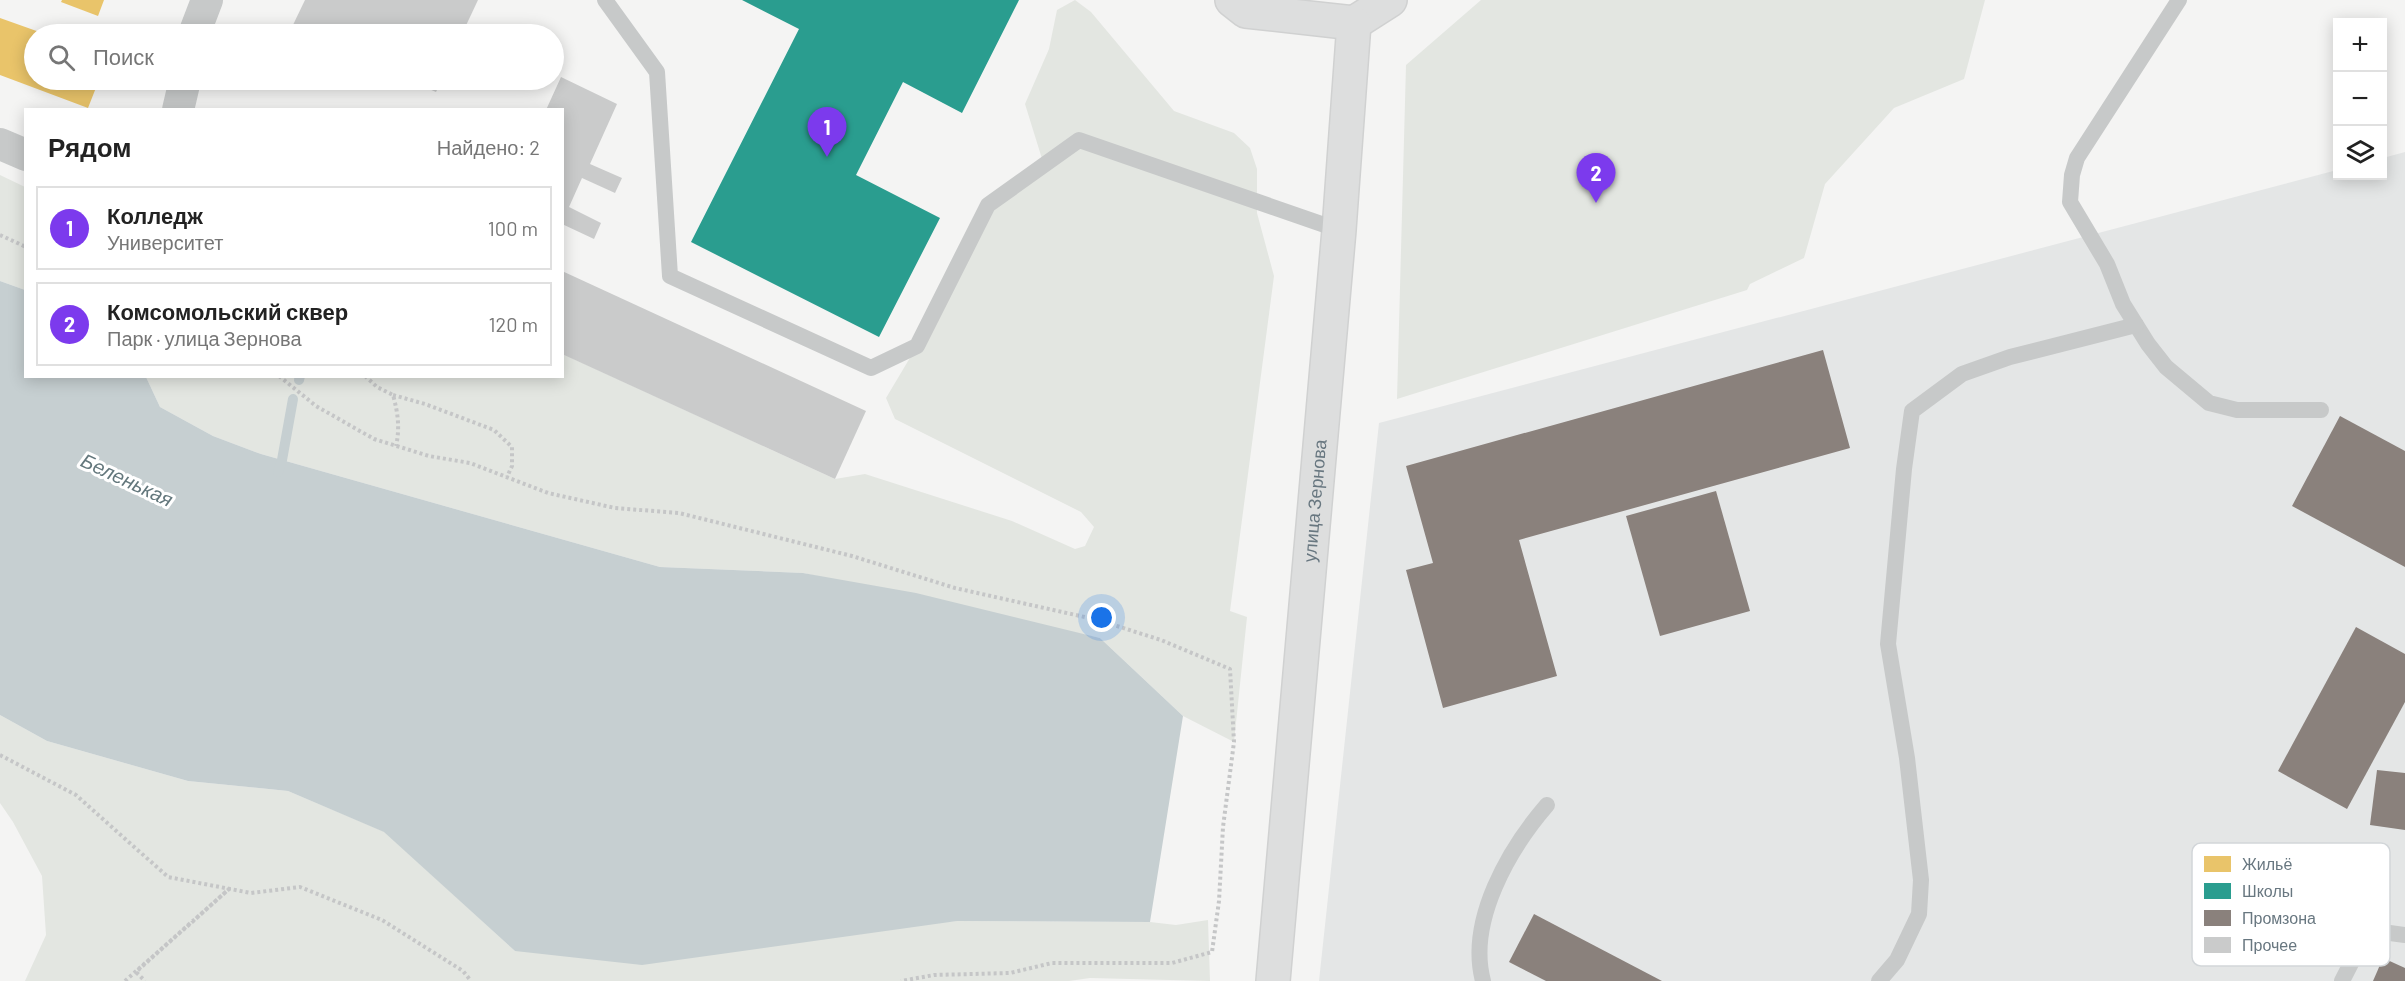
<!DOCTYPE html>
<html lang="ru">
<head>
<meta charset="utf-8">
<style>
	:root { --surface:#fff; --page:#f6f6f6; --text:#222; --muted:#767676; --line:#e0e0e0; --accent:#7c3aed }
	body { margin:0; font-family:Barlow,sans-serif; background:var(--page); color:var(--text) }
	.controls { position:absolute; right:18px; top:18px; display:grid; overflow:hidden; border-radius:0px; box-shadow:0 3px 15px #0003 }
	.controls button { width:54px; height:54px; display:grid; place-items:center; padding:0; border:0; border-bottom:2px solid var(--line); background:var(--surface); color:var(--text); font:30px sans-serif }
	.you { position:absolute; left:1102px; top:618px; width:21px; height:21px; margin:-15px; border:4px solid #fff; border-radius:50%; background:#1a73e8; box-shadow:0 0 0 9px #1a73e833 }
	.badge { display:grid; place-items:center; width:39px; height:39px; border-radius:50%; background:var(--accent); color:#fff; font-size:20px; font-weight:700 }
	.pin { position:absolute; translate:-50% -50px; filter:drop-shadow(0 2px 3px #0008) }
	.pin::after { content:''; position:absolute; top:32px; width:21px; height:18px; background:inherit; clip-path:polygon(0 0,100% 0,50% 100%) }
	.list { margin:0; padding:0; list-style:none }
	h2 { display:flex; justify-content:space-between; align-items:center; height:78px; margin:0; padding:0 24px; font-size:26px }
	h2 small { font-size:20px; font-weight:400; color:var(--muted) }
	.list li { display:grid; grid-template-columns:39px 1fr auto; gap:18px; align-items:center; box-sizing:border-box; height:84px; margin:0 12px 12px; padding:0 12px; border:2px solid var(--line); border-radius:0px }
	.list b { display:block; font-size:22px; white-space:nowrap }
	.list p { margin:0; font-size:20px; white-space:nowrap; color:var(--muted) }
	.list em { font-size:20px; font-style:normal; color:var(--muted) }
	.icon { flex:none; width:33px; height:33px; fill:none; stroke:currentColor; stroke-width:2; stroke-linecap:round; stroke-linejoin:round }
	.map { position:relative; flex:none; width:2405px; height:981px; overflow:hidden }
	.search { position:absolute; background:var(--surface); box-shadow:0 3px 15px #0003; left:24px; top:24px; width:540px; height:66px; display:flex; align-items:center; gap:15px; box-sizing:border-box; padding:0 21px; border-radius:33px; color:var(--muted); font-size:22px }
	.panel { position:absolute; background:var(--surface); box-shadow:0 3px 15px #0003; left:24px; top:108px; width:540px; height:270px; border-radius:0px }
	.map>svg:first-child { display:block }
</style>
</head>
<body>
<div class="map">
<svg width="2405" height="981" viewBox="0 0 2405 981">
	<rect width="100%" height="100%" fill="#f4f4f3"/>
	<polygon fill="#e4e6e6" points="2405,152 2405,981 1319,981 1379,423 2337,170 2338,176 2382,176 2383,158"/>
	<g fill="#e3e6e1">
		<polygon points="1075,0 1091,12 1174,111 1234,133 1250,148 1257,169 1257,213 1274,276 1230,611 1247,617 1234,742 1183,716 1100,638 803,573 660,567 261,454 213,436 160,407 146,377 562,376 563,354 835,479 865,474 1012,521 1075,549 1085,546 1094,527 1081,512 895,419 886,398 917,346 966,237 1043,162 1025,104 1049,49 1057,10"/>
		<polygon points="1481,0 1985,0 1964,79 1894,108 1825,184 1804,258 1750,284 1747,290 1397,399 1406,65"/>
		<polygon points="0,175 25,187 25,290 0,281"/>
		<polygon points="0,715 47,741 188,781 288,791 385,832 515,951 957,921 1150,922 1176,925 1208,920 1210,981 1090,978 1069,981 25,981 46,935 42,876 13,822 0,803"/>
	</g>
	<polygon fill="#c6cfd1" points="0,281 25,290 26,376 146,377 160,407 213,436 261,454 660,567 803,573 916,593 1100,638 1183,716 1150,922 957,921 642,965 515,951 384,832 288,791 188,781 47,741 0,715"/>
	<g fill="#e9c46a">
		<polygon points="62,0 104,0 98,16 61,2"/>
		<polygon points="0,18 45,34 34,34 34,80 99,80 88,108 0,75"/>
	</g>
	<polygon fill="#2a9d8f" points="742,0 1019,0 962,113 903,82 856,175 940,218 879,337 691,242 799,29"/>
	<g fill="#8a817c">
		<polygon points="1823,350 1850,448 1519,540 1557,676 1443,708 1406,570 1433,563 1406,466"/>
		<polygon points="2340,416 2405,451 2405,567 2292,506"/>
		<polygon points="1716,491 1750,611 1660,636 1626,516"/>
		<polygon points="2356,627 2405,654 2405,702 2347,809 2278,771"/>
		<polygon points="2377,770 2405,773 2405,830 2370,825"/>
		<polygon points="1534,914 1662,981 1546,981 1509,962"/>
		<polygon points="2383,958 2405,968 2405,981 2373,981"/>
	</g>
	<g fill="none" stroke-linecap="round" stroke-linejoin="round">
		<g stroke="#c6cfd1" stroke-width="10">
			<polyline points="299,380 300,376"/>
			<polyline points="278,472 282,460 293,399"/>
		</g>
	</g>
	<g fill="#cacbcb">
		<polygon points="305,0 478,0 462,34 309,34 292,27"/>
		<polygon points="561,77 617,104 590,164 622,178 615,193 582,178 569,207 601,223 594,239 562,224 562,110 546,110"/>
		<polygon points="408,80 442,80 436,92"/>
		<polygon points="562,271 866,411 835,479 562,354"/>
	</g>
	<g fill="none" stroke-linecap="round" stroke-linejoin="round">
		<g stroke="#d0d1d1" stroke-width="36">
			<g id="secondary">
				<polyline points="1232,0 1246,11 1354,23"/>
				<polyline points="1354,23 1390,0"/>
				<path id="s1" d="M1273 981 1339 230 1354 23"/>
			</g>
		</g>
		<g stroke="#c5c6c7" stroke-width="4" stroke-dasharray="3 3" stroke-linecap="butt">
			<polyline points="0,235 26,247"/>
			<polyline points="279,376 316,406 374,439 429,456 470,463 548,493 615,508 679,513 852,556 955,588 1098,620 1161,640 1230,669 1234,742 1223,827 1219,901 1212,952 1172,963 1052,963 1010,973 934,975 901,981"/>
			<path d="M365 376 377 387 393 395C398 413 400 428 396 446"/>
			<polyline points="393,395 425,404 494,430 512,447 512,466 507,477"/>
			<polyline points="0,755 76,795 168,877 251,893 300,887 382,920 463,971 471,981"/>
			<polyline points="125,981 229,889 136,972 145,981"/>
		</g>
		<g stroke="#c7c9c9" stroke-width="16">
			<polyline points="605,0 657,72 670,276 871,368 917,346 988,205 1079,140 1339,230"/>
			<polyline points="2179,0 2077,158 2072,175 2070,202 2107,264 2123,304 2148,344 2166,367 2209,403 2237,410 2321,410"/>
			<path d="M1483 981C1467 921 1509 849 1547 805"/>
			<polyline points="1879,981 1897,960 1919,914 1921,880 1907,758 1888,644 1904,469 1912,411 1962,374 2010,357 2136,325"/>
			<polyline points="2342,981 2368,930 2405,935"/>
		</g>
		<g stroke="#c7c9c9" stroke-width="32">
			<polyline points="194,34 207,0"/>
			<polyline points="178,110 185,80"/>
			<polyline points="0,144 26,155"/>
		</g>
		<use href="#secondary" stroke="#dddede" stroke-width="33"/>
	</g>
	<g text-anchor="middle" stroke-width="6" stroke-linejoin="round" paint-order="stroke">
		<g font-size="18" fill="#687780" stroke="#fff">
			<text dy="6" stroke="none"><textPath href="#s1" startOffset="482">улица Зернова</textPath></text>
		</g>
		<g font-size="20" font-style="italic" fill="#63777c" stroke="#fff">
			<text transform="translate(127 480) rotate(25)" y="7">Беленькая</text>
		</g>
	</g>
	<rect x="2192" y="843" width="198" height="123" rx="9" fill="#fff" stroke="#d2d6d9" stroke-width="1.5"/>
	<rect x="2204" y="856" width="27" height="16" fill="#e9c46a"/>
	<rect x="2204" y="883" width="27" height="16" fill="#2a9d8f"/>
	<rect x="2204" y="910" width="27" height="16" fill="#8a817c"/>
	<rect x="2204" y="937" width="27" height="16" fill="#cacbcb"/>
	<g font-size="16" fill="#687780">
		<text x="2242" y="870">Жильё</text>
		<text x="2242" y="897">Школы</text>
		<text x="2242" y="924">Промзона</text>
		<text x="2242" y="951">Прочее</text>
	</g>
</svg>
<div class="controls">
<button>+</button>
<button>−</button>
<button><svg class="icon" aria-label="layers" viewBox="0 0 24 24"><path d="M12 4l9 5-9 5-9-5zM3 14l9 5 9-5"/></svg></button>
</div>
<div class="you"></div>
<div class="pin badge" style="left:827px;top:157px">1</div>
<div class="pin badge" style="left:1596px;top:203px">2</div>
<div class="search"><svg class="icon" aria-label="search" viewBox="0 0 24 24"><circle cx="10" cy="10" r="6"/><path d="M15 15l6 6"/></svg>Поиск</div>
<section class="panel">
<h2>Рядом<small>Найдено: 2</small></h2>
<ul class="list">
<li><span class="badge">1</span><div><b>Колледж</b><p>Университет</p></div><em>100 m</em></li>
<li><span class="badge">2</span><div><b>Комсомольский сквер</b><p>Парк · улица Зернова</p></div><em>120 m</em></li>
</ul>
</section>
</div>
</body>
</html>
